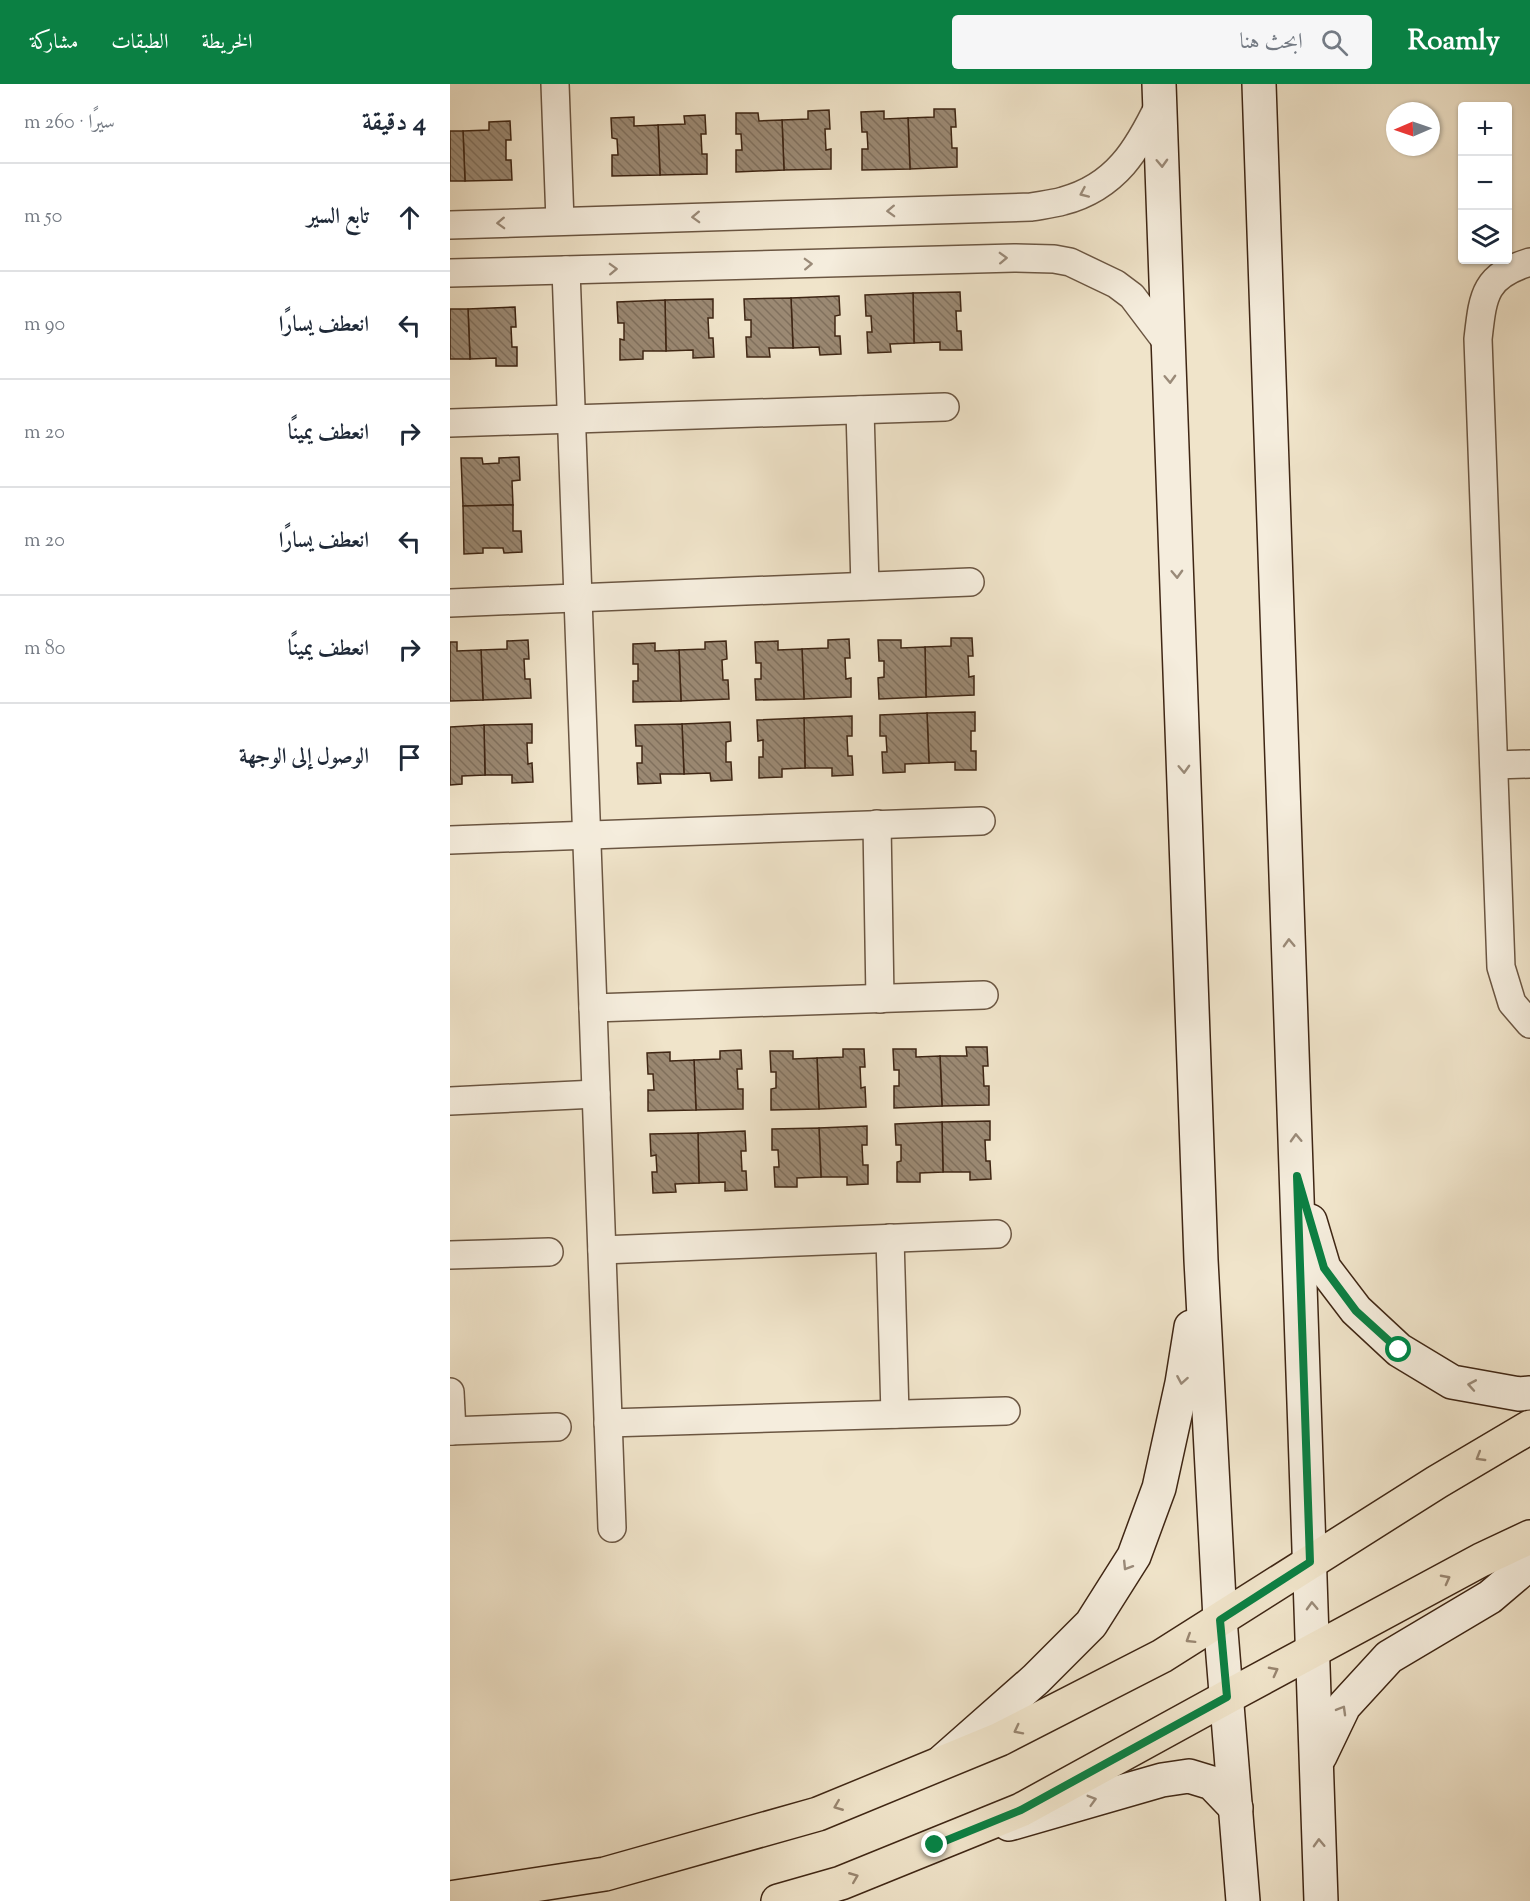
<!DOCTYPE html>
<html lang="ar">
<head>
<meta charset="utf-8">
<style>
	:root { --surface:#fff; --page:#f6f6f7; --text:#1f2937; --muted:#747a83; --line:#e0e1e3; --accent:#0b8043 }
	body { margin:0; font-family:"Sorts Mill Goudy",Amiri,serif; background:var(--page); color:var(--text); direction:rtl }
	.controls { position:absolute; right:18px; top:18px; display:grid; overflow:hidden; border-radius:6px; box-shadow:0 2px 4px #0004 }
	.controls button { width:54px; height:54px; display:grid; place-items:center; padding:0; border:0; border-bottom:2px solid var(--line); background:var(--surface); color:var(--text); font:30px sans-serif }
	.compass { position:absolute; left:936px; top:18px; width:54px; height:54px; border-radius:50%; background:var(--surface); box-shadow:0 2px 4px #0004; rotate:268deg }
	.stop { position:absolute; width:18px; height:18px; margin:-14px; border:4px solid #0b8043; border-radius:50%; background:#fff }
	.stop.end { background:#0b8043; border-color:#fff; box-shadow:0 2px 6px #0008 }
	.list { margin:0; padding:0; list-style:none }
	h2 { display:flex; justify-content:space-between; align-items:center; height:78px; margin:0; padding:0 24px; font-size:26px }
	h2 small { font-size:20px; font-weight:400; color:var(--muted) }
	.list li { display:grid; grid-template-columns:39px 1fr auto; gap:18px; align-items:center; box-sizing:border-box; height:108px; padding:0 24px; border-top:2px solid var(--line) }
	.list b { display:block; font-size:22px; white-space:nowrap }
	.list em { font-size:20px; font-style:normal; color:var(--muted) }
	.icon { flex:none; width:33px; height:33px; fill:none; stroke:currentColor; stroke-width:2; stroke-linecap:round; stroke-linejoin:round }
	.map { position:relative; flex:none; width:1080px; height:1817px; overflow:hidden; direction:ltr }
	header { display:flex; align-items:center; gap:36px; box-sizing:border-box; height:84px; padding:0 30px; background:var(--accent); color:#fff }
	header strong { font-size:28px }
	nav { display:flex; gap:33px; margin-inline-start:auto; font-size:21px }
	.search { width:420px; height:54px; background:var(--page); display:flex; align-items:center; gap:15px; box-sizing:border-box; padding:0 21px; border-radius:6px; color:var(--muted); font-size:22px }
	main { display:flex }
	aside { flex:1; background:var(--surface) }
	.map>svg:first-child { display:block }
</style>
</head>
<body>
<header>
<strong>Roamly</strong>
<div class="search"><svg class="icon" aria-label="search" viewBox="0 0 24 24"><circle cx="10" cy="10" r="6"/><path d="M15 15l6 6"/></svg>ابحث هنا</div>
<nav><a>الخريطة</a><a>الطبقات</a><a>مشاركة</a></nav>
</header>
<main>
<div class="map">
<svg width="1080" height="1817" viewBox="0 0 1080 1817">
	<defs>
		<pattern id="building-back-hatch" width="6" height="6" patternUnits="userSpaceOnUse" patternTransform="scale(1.5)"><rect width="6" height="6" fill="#9b8973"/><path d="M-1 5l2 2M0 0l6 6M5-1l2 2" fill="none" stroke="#80705d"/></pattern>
	</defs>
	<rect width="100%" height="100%" fill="#f0e4ca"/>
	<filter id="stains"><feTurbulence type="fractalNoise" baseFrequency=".00333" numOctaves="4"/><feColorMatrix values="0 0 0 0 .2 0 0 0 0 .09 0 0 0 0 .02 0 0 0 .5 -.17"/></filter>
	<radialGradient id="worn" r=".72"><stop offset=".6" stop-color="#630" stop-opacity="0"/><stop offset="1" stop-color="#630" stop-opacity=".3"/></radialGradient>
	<g fill="url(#building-back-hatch)" stroke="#3f2614" stroke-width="1.5">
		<polygon points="484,25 505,25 506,43 501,43 502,64 507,64 507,83 460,85 458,34 484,33"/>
		<polygon points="379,26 380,45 375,45 376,66 381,65 381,85 334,86 332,36 358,35 358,27"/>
		<polygon points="434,27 434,35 458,34 460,85 412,86 412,65 418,65 417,48 412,48 411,28"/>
		<polygon points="286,29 308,29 309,37 332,36 334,86 286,88 286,66 292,66 291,50 286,50"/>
		<polygon points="255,31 256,50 251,50 252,70 257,70 257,90 210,91 208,41 235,40 234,32"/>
		<polygon points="184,33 184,42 208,41 210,91 162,92 162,71 168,71 167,55 162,54 161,34"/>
		<polygon points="60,37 61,56 56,56 56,76 61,76 62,96 15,97 13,47 39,46 39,38"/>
		<polygon points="0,47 13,47 15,97 0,97"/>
		<polygon points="510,208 511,227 506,227 507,247 511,247 512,266 490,266 490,258 464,259 463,209"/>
		<polygon points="463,209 464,259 440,260 441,268 418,269 417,248 422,248 421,232 416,232 415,211"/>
		<polygon points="389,212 390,231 385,232 385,252 390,252 391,270 370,271 369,263 343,264 341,214"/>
		<polygon points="341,214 343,264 319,264 320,273 297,273 296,253 301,253 301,236 295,236 294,215"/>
		<polygon points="263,215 263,234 258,234 259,254 263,254 264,273 243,274 243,266 216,267 215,216"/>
		<polygon points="215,216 216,267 193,267 193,275 170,276 170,255 174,256 174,239 168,239 167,218"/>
		<polygon points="65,223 66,243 61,243 62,263 67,263 67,282 46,282 46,274 20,275 18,225"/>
		<polygon points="0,225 18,225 20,275 0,275"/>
		<polygon points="69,373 70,396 62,397 63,421 13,422 11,374 32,374 33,380 49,379 49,374"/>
		<polygon points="63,421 63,447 71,447 72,468 54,469 53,464 33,464 33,469 14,470 13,422"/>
		<polygon points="501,554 522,554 523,572 518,572 519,593 524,592 524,611 476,613 475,563 501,562"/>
		<polygon points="399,555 400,574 395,574 396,595 401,594 401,613 354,615 352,565 378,564 378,556"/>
		<polygon points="78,556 79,575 74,575 75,595 80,595 81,614 33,616 31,566 57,565 57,557"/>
		<polygon points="428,556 451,556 451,564 475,563 476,613 429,615 428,594 434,593 434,577 429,577"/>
		<polygon points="276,557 277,575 272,576 273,596 278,596 279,615 231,617 229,566 255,565 255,558"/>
		<polygon points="328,557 328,566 352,565 354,615 306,616 305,595 311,595 311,579 306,579 305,558"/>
		<polygon points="0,558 7,558 7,567 31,566 33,616 0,617"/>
		<polygon points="205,559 205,567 229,566 231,617 183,618 183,597 188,597 188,580 183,580 183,560"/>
		<polygon points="525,628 525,647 521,647 521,667 526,667 526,686 505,686 505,678 479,679 477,629"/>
		<polygon points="477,629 479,679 455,680 455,688 433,689 432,668 437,668 436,652 430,652 430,631"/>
		<polygon points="402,632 402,652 397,652 398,672 402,672 403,691 382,692 382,684 355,684 354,634"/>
		<polygon points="354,634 355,684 332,685 332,693 309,694 309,673 313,673 313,656 308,657 307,636"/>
		<polygon points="280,638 281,657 276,658 276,678 281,678 282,696 261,697 260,689 234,690 232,640"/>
		<polygon points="82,640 82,659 77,659 78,680 82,679 83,698 62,699 62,691 35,691 34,641"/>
		<polygon points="232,640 234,690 210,690 211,699 188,700 187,679 192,679 192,662 186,662 185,641"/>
		<polygon points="34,641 35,691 12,692 12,700 0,701 0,643"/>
		<polygon points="516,963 537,963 538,982 533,982 534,1002 539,1002 539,1021 492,1022 490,972 517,972"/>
		<polygon points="393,965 414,965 415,983 410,983 411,1004 415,1003 416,1023 369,1025 367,974 393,973"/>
		<polygon points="443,965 466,965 466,973 490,972 492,1022 444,1024 444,1002 449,1002 449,986 444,986"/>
		<polygon points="291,966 292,985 287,985 288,1005 293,1005 293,1025 246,1026 244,976 270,975 270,967"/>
		<polygon points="320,967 343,967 343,975 367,974 369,1025 321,1026 321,1005 326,1004 326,988 321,988"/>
		<polygon points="220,968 220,977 244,976 246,1026 198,1027 198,1006 204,1006 203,990 198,990 197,969"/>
		<polygon points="540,1037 540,1056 535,1056 536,1077 540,1077 541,1095 520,1096 520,1088 493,1088 492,1038"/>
		<polygon points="492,1038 493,1088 470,1089 470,1098 447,1098 447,1078 451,1077 451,1061 446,1061 445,1040"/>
		<polygon points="417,1042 417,1061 412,1061 413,1081 418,1081 418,1100 397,1101 397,1093 371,1093 369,1044"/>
		<polygon points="369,1044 371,1093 347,1094 347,1103 325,1103 324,1083 329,1083 328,1066 322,1066 322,1045"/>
		<polygon points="295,1047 296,1067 291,1067 292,1087 296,1087 297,1106 275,1107 275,1098 249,1099 248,1049"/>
		<polygon points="248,1049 249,1099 225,1100 226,1108 203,1109 202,1088 207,1088 206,1071 201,1072 200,1050"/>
	</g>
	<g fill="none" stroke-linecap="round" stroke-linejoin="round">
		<g stroke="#6b5642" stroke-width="30">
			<g id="minor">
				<polyline points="105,0 110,137"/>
				<path d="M0 141 581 123C592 121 603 120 613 117 666 103 688 65 710 19"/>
				<path d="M1080 178C1034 192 1033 211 1028 255L1051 883 1062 919 1080 940"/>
				<polyline points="116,186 162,1444"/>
				<polyline points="0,189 564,174 604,175 620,178 666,200 682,212 719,261"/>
				<polyline points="410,326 415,502"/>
				<polyline points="0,339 495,323"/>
				<polyline points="0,519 520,498"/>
				<polyline points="1044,681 1080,680"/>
				<polyline points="427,740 430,915"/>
				<polyline points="0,756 531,737"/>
				<polyline points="143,924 534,911"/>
				<polyline points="0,1017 146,1010"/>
				<polyline points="440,1154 445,1330"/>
				<polyline points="152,1166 547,1150"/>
				<polyline points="0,1171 99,1168"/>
				<polyline points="0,1308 2,1347"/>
				<polyline points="158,1339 556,1327"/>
				<polyline points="0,1347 107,1343"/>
			</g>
		</g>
		<g stroke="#3f2614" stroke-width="36">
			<g id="secondary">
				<polyline points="709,0 751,1176 770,1535 793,1817"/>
				<polyline points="809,0 871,1817"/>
				<polyline points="860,1137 874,1184 906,1226 949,1266 1002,1298 1069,1310 1080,1309"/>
				<polyline points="870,1672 894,1622 939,1573 1040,1513 1080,1479"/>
				<polyline points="493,1677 586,1595 641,1540 684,1472 709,1404 732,1299 741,1243"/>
				<polyline points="559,1740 712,1696 739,1692 762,1699 786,1724"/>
			</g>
		</g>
		<g stroke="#3f2614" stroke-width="36">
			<g id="primary">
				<polyline points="0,1814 155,1790 368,1730 550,1655 712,1572 987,1398 1080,1343"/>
				<polyline points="328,1817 391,1799 571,1726 777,1613 1031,1476 1080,1453"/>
			</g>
		</g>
		<use href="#minor" stroke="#f5eddd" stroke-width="27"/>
		<use href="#secondary" stroke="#f5eddd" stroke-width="33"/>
		<use href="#primary" stroke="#f0e4ca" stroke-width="33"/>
	</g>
	<defs><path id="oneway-chevron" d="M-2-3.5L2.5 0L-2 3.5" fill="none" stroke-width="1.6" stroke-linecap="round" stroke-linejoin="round" transform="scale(1.5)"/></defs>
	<g stroke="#9a8a78">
		<use href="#oneway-chevron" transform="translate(712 79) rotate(88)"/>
		<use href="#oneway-chevron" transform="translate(634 109) rotate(156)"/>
		<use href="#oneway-chevron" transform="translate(441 127) rotate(178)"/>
		<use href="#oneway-chevron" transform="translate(246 133) rotate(178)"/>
		<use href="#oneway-chevron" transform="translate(51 139) rotate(178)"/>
		<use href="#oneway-chevron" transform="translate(553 174) rotate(-2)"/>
		<use href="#oneway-chevron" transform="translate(358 180) rotate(-2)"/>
		<use href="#oneway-chevron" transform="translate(163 185) rotate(-2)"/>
		<use href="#oneway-chevron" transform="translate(720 295) rotate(88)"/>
		<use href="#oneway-chevron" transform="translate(727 490) rotate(88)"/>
		<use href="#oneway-chevron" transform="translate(734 685) rotate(88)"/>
		<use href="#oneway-chevron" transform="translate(839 859) rotate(-92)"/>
		<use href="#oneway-chevron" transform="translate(846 1054) rotate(-92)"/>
		<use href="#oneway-chevron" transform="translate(732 1296) rotate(100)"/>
		<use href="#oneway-chevron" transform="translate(1022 1301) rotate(-170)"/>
		<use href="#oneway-chevron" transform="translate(677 1482) rotate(122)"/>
		<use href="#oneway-chevron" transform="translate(862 1522) rotate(-92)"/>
		<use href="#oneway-chevron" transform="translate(892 1626) rotate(-60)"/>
		<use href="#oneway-chevron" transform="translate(642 1716) rotate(-16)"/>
		<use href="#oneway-chevron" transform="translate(869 1759) rotate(-92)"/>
	</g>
	<g stroke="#98856f">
		<use href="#oneway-chevron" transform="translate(1030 1373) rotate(149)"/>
		<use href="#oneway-chevron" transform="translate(996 1495) rotate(-28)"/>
		<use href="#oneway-chevron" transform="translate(740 1555) rotate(148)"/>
		<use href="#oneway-chevron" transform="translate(824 1587) rotate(-28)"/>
		<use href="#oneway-chevron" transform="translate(568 1646) rotate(153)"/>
		<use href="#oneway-chevron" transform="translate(388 1722) rotate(158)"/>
		<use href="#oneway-chevron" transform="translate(404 1793) rotate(-22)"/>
	</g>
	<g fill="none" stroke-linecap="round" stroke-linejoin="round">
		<polyline stroke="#0b8043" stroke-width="8" points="485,1761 571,1726 777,1613 770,1536 860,1478 847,1092 874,1184 906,1227 949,1266"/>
	</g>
	<rect width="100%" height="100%" filter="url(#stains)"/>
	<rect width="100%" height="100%" fill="url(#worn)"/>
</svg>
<div class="controls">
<button>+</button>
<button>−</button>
<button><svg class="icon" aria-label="layers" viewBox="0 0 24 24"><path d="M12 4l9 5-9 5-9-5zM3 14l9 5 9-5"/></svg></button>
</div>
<svg class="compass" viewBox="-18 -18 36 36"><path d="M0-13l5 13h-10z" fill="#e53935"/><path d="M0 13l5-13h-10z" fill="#747a83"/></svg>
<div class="stop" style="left:949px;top:1266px"></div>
<div class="stop end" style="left:485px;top:1761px"></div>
</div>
<aside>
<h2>4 دقيقة<small>سيرًا · 260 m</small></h2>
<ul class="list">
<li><svg class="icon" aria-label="ahead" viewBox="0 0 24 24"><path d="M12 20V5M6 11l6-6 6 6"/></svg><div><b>تابع السير</b></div><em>50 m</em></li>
<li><svg class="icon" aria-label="left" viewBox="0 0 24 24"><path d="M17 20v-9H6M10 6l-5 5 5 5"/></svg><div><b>انعطف يسارًا</b></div><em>90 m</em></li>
<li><svg class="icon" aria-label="right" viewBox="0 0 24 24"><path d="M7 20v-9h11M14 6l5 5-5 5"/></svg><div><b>انعطف يمينًا</b></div><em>20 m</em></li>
<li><svg class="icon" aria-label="left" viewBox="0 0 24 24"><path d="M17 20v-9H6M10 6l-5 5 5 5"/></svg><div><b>انعطف يسارًا</b></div><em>20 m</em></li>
<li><svg class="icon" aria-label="right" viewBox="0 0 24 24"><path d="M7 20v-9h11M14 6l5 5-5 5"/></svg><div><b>انعطف يمينًا</b></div><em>80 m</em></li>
<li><svg class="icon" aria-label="arrive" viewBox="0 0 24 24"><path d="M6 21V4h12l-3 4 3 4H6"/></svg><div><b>الوصول إلى الوجهة</b></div></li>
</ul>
</aside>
</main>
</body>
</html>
